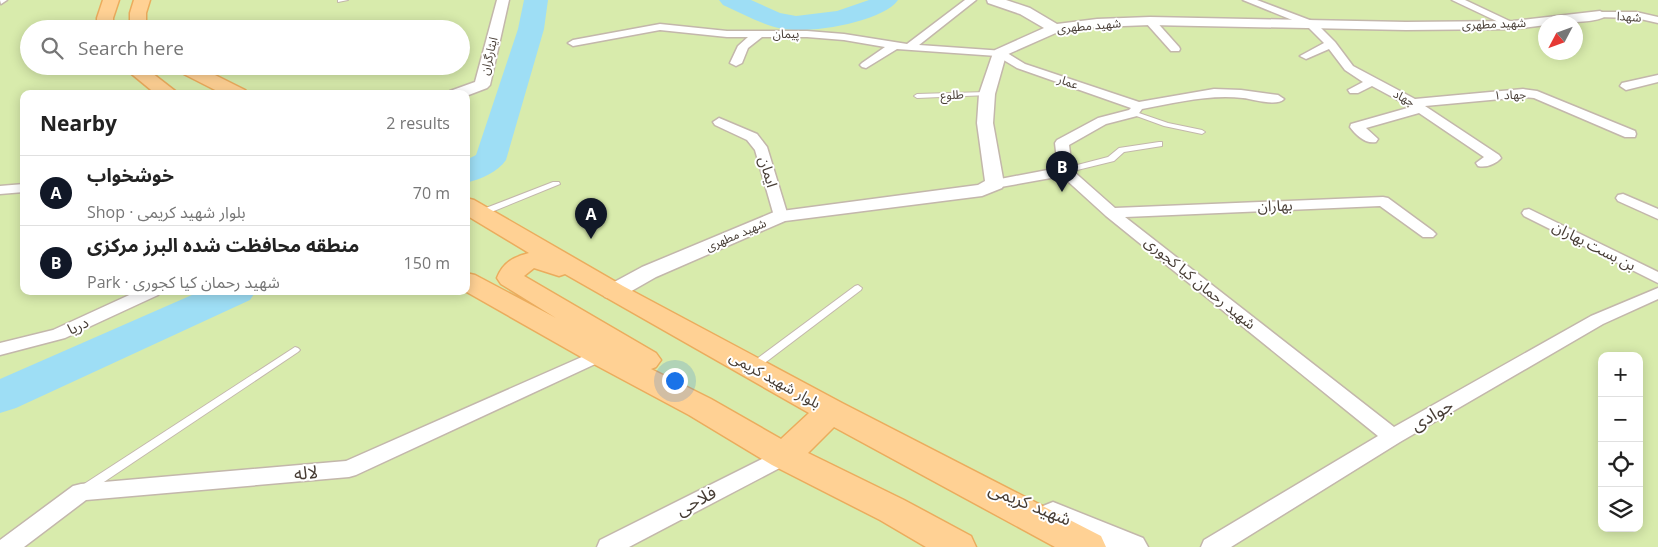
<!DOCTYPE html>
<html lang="en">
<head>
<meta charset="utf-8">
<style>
	:root { --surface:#fff; --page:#f2f2f2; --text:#222; --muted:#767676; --line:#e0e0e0; --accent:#111827 }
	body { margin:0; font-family:"Open Sans","Noto Sans Arabic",sans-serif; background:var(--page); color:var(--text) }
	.controls { position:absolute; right:15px; bottom:15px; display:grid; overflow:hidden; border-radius:10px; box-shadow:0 2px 12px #0003 }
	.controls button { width:45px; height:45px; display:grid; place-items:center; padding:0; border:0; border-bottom:1px solid var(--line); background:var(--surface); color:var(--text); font:25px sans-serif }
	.compass { position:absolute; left:1538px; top:15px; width:45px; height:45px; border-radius:50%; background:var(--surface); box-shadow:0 2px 12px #0003; rotate:229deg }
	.you { position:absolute; left:674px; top:380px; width:18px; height:18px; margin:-12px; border:4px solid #fff; border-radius:50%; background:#1a73e8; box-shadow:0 0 0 8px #1a73e833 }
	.badge { display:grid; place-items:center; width:32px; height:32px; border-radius:50%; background:var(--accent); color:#fff; font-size:16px; font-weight:700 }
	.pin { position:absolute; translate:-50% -41px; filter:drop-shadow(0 1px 2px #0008) }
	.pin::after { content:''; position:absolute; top:26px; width:18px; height:15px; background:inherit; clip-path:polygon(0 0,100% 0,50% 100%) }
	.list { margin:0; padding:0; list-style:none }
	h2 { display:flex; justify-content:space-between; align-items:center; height:65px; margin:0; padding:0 20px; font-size:21px }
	h2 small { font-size:16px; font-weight:400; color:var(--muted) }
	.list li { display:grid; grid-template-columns:32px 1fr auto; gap:15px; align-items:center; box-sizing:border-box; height:70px; padding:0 20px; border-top:1px solid var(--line) }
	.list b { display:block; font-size:19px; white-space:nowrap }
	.list p { margin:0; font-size:16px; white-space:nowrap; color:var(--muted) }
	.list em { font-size:16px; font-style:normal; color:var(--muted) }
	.icon { flex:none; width:28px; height:28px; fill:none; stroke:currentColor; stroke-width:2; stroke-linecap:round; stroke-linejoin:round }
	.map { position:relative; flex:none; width:1658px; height:547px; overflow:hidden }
	.search { position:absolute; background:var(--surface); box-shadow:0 2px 12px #0003; left:20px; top:20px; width:450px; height:55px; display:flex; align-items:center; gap:12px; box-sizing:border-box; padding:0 18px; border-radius:28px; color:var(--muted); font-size:19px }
	.panel { position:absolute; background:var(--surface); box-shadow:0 2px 12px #0003; left:20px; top:90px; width:450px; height:205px; border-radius:10px }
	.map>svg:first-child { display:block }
</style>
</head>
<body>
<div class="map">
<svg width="1658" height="547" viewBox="0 0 1658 547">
	<rect width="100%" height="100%" fill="#f4eee6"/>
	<path fill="#d8ebac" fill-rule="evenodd" d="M0 0H1658V547H0ZM1546 22H1576V52H1546ZM29 29H461V66H29ZM24 94H466V291H24ZM1602 356H1639V528H1602Z"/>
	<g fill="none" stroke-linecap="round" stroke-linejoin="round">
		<g fill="#9edef5" fill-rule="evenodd">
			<path d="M524 0H548L544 29 506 160C498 172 481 179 466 183V160L476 155 518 29Z"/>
			<path d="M719 0H751L780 13 796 16 837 11 869 0H898C883 22 809 34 784 29 762 25 743 14 723 5Z"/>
			<polygon points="201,291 256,291 250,300 16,408 0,413 0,379"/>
		</g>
		<g stroke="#c3b7ab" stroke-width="2">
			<g id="service">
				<polygon points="338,0 348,0 338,2"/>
				<polygon points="987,92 989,93 989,95 917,98 914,96 917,94"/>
				<polygon points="1133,111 1168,123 1202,130 1205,132 1202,134 1164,126 1131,114 1131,112"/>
				<polygon points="1159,142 1162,142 1162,146 1124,152 1114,161 1065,173 1061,171 1062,169 1108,157 1119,148"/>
				<polygon points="553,182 559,182 560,184 484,215 481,215 477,213 478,211"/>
				<polygon points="858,285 862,288 861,290 758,368 750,368 749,366 750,364 855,286"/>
				<polygon points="295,347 298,348 300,350 298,352 89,492 85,494 81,492 79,489 81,486"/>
			</g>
		</g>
		<g stroke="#c3b7ab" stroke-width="3">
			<g id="minor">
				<path d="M965 0H976L919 45 1004 51 1025 64 1139 102 1214 89 1241 90 1278 95 1284 99C1277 107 1253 99 1243 98 1209 94 1175 103 1142 109L1137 116 1106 124 1069 145 1072 170 1115 208 1383 197 1388 198 1433 231 1436 234 1433 237H1423L1380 206 1125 217 1394 427 1591 316 1658 288V299L1603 324 1400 442 1231 547H1201L1204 540 1378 436 1106 216 1062 176 995 188 990 187 988 184 990 181 995 180 1058 168 1055 143 1057 140 1098 118 1129 110 1131 108 1017 68 997 56 897 49 866 68 862 67 860 65 862 63 885 47 844 40 807 37H762L748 48 742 63 736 66 730 63 738 46 748 37H727L660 30 573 46 568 43 573 40 660 24 727 31H807L844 34 907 44Z"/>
				<path d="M1243 0H1257L1315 22 1335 42 1353 66 1415 99 1523 89 1537 91 1635 131 1636 134 1635 137H1625L1534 98 1523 97 1425 106 1499 155 1501 158C1496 164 1486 168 1478 166L1476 163 1484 157 1419 113 1366 128 1378 139 1376 142C1365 144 1356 135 1350 127L1351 124 1411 107 1372 86 1358 93H1350L1348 90 1363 82 1345 70 1329 49 1306 59 1300 56 1324 43 1307 26Z"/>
				<polygon points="1452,0 1465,0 1518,25 1517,27 1509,27"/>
				<polygon points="1600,12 1636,12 1658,17 1658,23 1636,18 1596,17 1595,15"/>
				<polygon points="1150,18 1154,19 1179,47 1180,49 1179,51 1171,51 1146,23 1145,21"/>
				<polygon points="1658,75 1658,82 1626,90 1620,86 1622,83"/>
				<polygon points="719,118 757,134 767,147 788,216 786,219 776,219 774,216 755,150 747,140 715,125 713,122"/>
				<polygon points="24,184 24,192 0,194 0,186"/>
				<polygon points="1623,194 1658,209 1658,219 1618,201 1616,198 1618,195"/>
				<polygon points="1529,209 1658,272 1658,283 1524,216 1522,213 1524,210"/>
				<polygon points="138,291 160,291 158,295 65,338 0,355 0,343 53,330"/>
				<polygon points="600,349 606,351 609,355 606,359 356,475 349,477 86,500 24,547 0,547 0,540 73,486 81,484 346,461"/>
				<polygon points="784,448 791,450 794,456 791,462 629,547 597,547 600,540"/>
			</g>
		</g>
		<g stroke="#c3b7ab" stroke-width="3">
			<g id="tertiary">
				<polygon points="0,0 7,0 1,4"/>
				<polygon points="497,0 509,0 490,85 487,88 466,96 466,94 448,94 450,91 475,82"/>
				<path d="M987 0H1006L1030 8 1057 24 1097 19 1150 17 1406 22 1513 21 1600 11 1607 15C1598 24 1559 22 1546 22V25L1513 29 1406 30 1150 25 1097 27 1058 32 1006 55 995 94 993 123 1004 184 1002 188 982 196 785 221 656 277 621 297 613 299 605 297 602 292 605 287 642 267 774 212 978 185 985 181 977 123 979 94 993 53 995 50 1044 28 1020 14 988 3Z"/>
				<polygon points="1053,502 1143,538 1148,547 1102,547 1043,522 1039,514 1043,506"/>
			</g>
		</g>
		<g stroke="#ebac5d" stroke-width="3">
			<g id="primary">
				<polygon points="103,0 119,0 113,18 113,29 97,29 97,18"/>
				<polygon points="134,0 150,0 146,13 146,29 130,29 130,13"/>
				<polygon points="122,66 143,66 179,94 156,94"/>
				<polygon points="173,66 197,66 245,90 248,94 223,94 176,70"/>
				<path d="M466 198 474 200 623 286 842 403 1101 536 1106 547H1055L834 427 808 453 904 500 971 536 976 547H926L880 520 772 465 689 415 590 362 465 291H466V273L475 275 556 318 501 284 497 278C503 262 514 257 529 253L466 215ZM534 268 559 276 565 274 809 413 781 439 711 399 651 369 656 367 661 360 656 353 524 276Z"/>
			</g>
		</g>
		<use href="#service" fill="#fff" fill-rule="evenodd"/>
		<use href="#minor" fill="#fff" fill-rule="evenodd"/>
		<use href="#tertiary" fill="#fff" fill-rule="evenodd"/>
		<use href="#primary" fill="#ffd194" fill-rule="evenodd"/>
	</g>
	<g text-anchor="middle" stroke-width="4" stroke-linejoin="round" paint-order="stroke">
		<g font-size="12" fill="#473d35" stroke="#fff">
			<text transform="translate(1629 17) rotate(4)" y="4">شهدا</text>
			<text transform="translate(1494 24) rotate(-2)" y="4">شهید مطهری</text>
			<text transform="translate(1089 26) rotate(-5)" y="4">شهید مطهری</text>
			<text transform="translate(786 34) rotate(-1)" y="4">پیمان</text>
			<text transform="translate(489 56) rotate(-76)" y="4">ایثارگران</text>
			<text transform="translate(1068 82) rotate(19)" y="4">عمار</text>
			<text transform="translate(952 95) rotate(-2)" y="4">طلوع</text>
			<text transform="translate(1510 95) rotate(-2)" y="4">جهاد ۱</text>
			<text transform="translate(1404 98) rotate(28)" y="4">جهاد</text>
			<text transform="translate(736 235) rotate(-23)" y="4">شهید مطهری</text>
		</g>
		<g font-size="15" fill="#473d35" stroke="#fff">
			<text transform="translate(768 172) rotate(74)" y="5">ایمان</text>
			<text transform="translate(1275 206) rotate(-2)" y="5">بهاران</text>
			<text transform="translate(1594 246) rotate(27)" y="5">بن بست بهاران</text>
			<text transform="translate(1200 283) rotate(39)" y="5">شهید رحمان کیا کجوری</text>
			<text transform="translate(78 326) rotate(-25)" y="5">دریا</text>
			<text transform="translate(775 380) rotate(29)" y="5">بلوار شهید کریمی</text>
		</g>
		<g font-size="18" fill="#473d35" stroke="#fff">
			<text transform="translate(1432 415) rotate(-30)" y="6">جوادی</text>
			<text transform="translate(306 473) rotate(-5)" y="6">لاله</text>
			<text transform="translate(696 501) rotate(-28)" y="6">فلاحی</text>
			<text transform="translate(1030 504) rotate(22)" y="6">شهید کریمی</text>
		</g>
	</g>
</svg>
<div class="controls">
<button>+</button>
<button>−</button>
<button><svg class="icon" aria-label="locate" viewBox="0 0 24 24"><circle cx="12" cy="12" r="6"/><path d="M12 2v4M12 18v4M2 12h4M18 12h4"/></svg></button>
<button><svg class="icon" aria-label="layers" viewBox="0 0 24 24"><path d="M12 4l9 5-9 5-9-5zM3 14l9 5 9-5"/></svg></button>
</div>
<svg class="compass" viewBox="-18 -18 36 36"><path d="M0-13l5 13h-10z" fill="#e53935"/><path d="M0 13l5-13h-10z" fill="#767676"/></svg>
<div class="you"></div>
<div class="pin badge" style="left:591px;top:239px">A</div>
<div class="pin badge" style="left:1062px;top:192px">B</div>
<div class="search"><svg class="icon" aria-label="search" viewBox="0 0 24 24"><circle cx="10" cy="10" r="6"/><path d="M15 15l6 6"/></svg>Search here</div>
<section class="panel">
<h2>Nearby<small>2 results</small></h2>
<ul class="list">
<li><span class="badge">A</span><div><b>خوشخواب</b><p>Shop · بلوار شهید کریمی</p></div><em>70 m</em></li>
<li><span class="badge">B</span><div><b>منطقه محافظت شده البرز مرکزی</b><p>Park · شهید رحمان کیا کجوری</p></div><em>150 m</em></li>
</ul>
</section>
</div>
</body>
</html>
